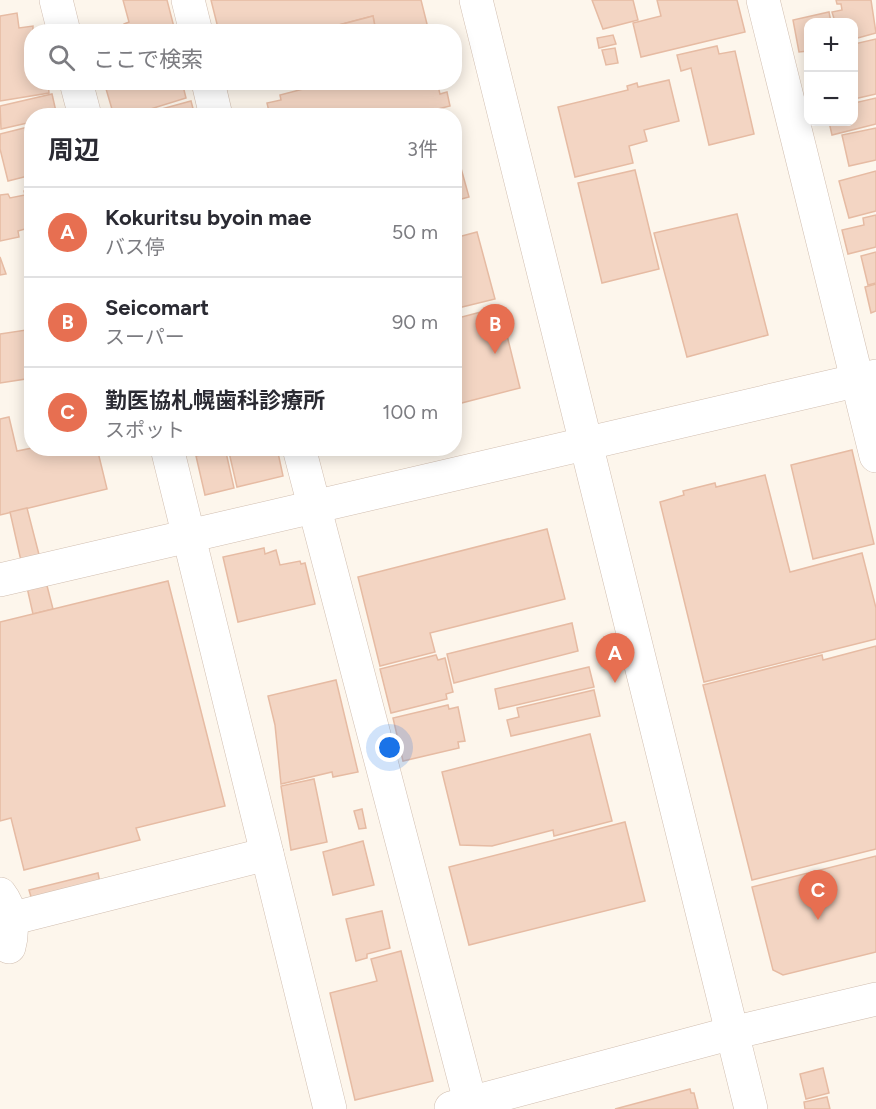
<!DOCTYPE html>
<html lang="ja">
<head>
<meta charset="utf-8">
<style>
	:root { --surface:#fff; --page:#f7f7f7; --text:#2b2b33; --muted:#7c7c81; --line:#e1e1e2; --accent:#e76f51 }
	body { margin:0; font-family:Figtree,"Noto Sans JP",sans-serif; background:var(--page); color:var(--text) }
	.controls { position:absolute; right:18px; top:18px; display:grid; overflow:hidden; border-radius:12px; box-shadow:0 3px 15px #0003 }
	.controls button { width:54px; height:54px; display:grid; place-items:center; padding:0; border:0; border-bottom:2px solid var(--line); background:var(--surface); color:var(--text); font:30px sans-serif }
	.you { position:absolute; left:390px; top:748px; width:21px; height:21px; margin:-15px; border:4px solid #fff; border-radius:50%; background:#1a73e8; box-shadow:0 0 0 9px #1a73e833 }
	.badge { display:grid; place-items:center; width:39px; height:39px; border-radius:50%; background:var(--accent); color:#fff; font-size:20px; font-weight:700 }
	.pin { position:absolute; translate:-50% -50px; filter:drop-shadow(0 2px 3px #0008) }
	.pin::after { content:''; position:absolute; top:32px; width:21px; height:18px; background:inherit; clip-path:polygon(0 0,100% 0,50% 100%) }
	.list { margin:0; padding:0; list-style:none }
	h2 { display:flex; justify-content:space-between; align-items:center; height:78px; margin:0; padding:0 24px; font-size:26px }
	h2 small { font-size:20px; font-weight:400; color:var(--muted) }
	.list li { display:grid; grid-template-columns:39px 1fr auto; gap:18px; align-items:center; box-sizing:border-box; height:90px; padding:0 24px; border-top:2px solid var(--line) }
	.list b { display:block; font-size:22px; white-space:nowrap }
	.list p { margin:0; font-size:20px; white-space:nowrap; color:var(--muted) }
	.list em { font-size:20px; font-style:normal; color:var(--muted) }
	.icon { flex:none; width:33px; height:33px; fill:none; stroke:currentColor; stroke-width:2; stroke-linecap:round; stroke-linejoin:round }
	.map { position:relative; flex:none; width:876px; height:1109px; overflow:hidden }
	.search { position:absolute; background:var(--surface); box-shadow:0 3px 15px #0003; left:24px; top:24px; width:438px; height:66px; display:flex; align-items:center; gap:15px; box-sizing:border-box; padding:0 21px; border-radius:24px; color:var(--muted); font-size:22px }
	.panel { position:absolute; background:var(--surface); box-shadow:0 3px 15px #0003; left:24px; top:108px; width:438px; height:348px; border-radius:24px }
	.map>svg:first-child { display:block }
</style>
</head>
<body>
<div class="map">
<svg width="876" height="1109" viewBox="0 0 876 1109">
	<rect width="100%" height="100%" fill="#fdf6ec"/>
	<g fill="#f3d5c3" stroke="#e6bba3" stroke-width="1.5">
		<polygon points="123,0 167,0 175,31 126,32 124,24 129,22"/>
		<polygon points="211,0 421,0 429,32 376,32 373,16 312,32 219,32"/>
		<polygon points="592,0 633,0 638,20 603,29"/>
		<polygon points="657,0 737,0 745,32 641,57 633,23 661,16"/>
		<polygon points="836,0 871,0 876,33 854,39 854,22 835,22 832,12 842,10 841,4 837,4"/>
		<polygon points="829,12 831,22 808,22 808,51 799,52 793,20"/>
		<polygon points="17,13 19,28 33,26 32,82 48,82 49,93 0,101 0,16"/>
		<polygon points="373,16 376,32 312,32"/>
		<polygon points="613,35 616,44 599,48 597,38"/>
		<polygon points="876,39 876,94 854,99 854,44"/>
		<polygon points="717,46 719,54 735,51 754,134 709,145 691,68 681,71 677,55"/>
		<polygon points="615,48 618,63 606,65 602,50"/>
		<polygon points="669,80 679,121 644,130 647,141 629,146 633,163 575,177 558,107 628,90 627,86 637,83 638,87"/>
		<polygon points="104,82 182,82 186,98 128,116 114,116"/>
		<polygon points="330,82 437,82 440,94 447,92 450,106 410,116 270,116 267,103 281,100 280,95"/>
		<polygon points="52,94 57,116 32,116 32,122 1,129 0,106"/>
		<polygon points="876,98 876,124 832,135 829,122 854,122 854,103"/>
		<polygon points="191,101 195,116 155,116 154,111"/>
		<polygon points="454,124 460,146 454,148"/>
		<polygon points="32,126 32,175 8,181 0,149 0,134"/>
		<polygon points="876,128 876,160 849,166 842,135"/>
		<polygon points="459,161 469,197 454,201 454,162"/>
		<polygon points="635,170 659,269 602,283 578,183"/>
		<polygon points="876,171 876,211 849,218 839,181"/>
		<polygon points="32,189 32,227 18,231 19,237 0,241 0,195 8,194 10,198 25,195 24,191"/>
		<polygon points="737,214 768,335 687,357 654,233"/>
		<polygon points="876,215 876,247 848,254 842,230 864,225 863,218"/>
		<polygon points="477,232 495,299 454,309 454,238"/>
		<polygon points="876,252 876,283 868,285 861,256"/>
		<polygon points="0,257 6,274 0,275"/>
		<polygon points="876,284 876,311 871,313 865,287"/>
		<polygon points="500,307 520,388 454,405 454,319"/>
		<polygon points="26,330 32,378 0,383 0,334"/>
		<polygon points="9,417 17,451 32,448 97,448 107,489 0,515 0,419"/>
		<polygon points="225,448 234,488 205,495 196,456"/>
		<polygon points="228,448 277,448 283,476 237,487"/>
		<polygon points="852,450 874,544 813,559 791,465"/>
		<polygon points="765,475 790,572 862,553 876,608 876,639 704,682 660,502 684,495 683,491 715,483 716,487"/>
		<polygon points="27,508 53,609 33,614 10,512"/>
		<polygon points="547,529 565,599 430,633 435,652 380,666 358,577"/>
		<polygon points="264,548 265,554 276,550 280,565 300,561 301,564 305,563 315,604 238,622 223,557"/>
		<polygon points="168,581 225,806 136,828 140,840 24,870 11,818 0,821 0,622"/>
		<polygon points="572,623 578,651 454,683 447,654"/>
		<polygon points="876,646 876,849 752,880 703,685 822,655 823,660"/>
		<polygon points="436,655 438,660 445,658 453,692 446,694 447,699 391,713 380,669"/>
		<polygon points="589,667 594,687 499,709 495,689"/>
		<polygon points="336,680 358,772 333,777 332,772 281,784 275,725 268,696"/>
		<polygon points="594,690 600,716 511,736 507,720 519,717 517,708"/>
		<polygon points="448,705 449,709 458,707 465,741 458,742 459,748 403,761 393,718"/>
		<polygon points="590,734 612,821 554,836 553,830 492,846 460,845 442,772"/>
		<polygon points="314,779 327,842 291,850 281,786"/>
		<polygon points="362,809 366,828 359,829 354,811"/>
		<polygon points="625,822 645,901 469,945 449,867"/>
		<polygon points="363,841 374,885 333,895 323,852"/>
		<polygon points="876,856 876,952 783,975 773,970 752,887"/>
		<polygon points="98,873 100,883 32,900 29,890"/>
		<polygon points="382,911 390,948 367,954 367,958 356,961 346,919"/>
		<polygon points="401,951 433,1081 355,1100 330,993 377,981 371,959"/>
		<polygon points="823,1068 829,1093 806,1099 800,1074"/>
		<polygon points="690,1089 691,1093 694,1093 698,1109 615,1109"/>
		<polygon points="827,1097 830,1109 805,1109 804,1102"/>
	</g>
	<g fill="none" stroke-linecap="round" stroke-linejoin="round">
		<g stroke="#d1beb0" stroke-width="34">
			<g id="minor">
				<polyline points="56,0 64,32"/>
				<polyline points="188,0 196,32"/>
				<polyline points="476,0 751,1109"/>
				<polyline points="763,0 876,456"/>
				<polyline points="76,82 85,116"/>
				<polyline points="208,82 216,116"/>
				<polyline points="167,448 330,1109"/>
				<polyline points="299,448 472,1109"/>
				<polyline points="0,580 876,376"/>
				<path d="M0 894C11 908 14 930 9 947L0 943"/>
				<polyline points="10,919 267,854"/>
				<polyline points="451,1108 732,1033 876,999"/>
			</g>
		</g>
		<use href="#minor" stroke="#fff" stroke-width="33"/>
	</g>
</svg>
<div class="controls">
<button>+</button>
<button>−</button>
</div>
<div class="you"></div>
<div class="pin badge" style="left:615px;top:683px">A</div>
<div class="pin badge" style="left:495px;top:354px">B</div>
<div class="pin badge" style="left:818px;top:920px">C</div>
<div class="search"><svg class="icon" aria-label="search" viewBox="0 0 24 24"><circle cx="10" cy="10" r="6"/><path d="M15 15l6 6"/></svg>ここで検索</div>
<section class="panel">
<h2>周辺<small>3件</small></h2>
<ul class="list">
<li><span class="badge">A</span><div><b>Kokuritsu byoin mae</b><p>バス停</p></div><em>50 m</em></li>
<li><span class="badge">B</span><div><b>Seicomart</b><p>スーパー</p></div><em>90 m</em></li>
<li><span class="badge">C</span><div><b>勤医協札幌歯科診療所</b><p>スポット</p></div><em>100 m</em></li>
</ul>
</section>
</div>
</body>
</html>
